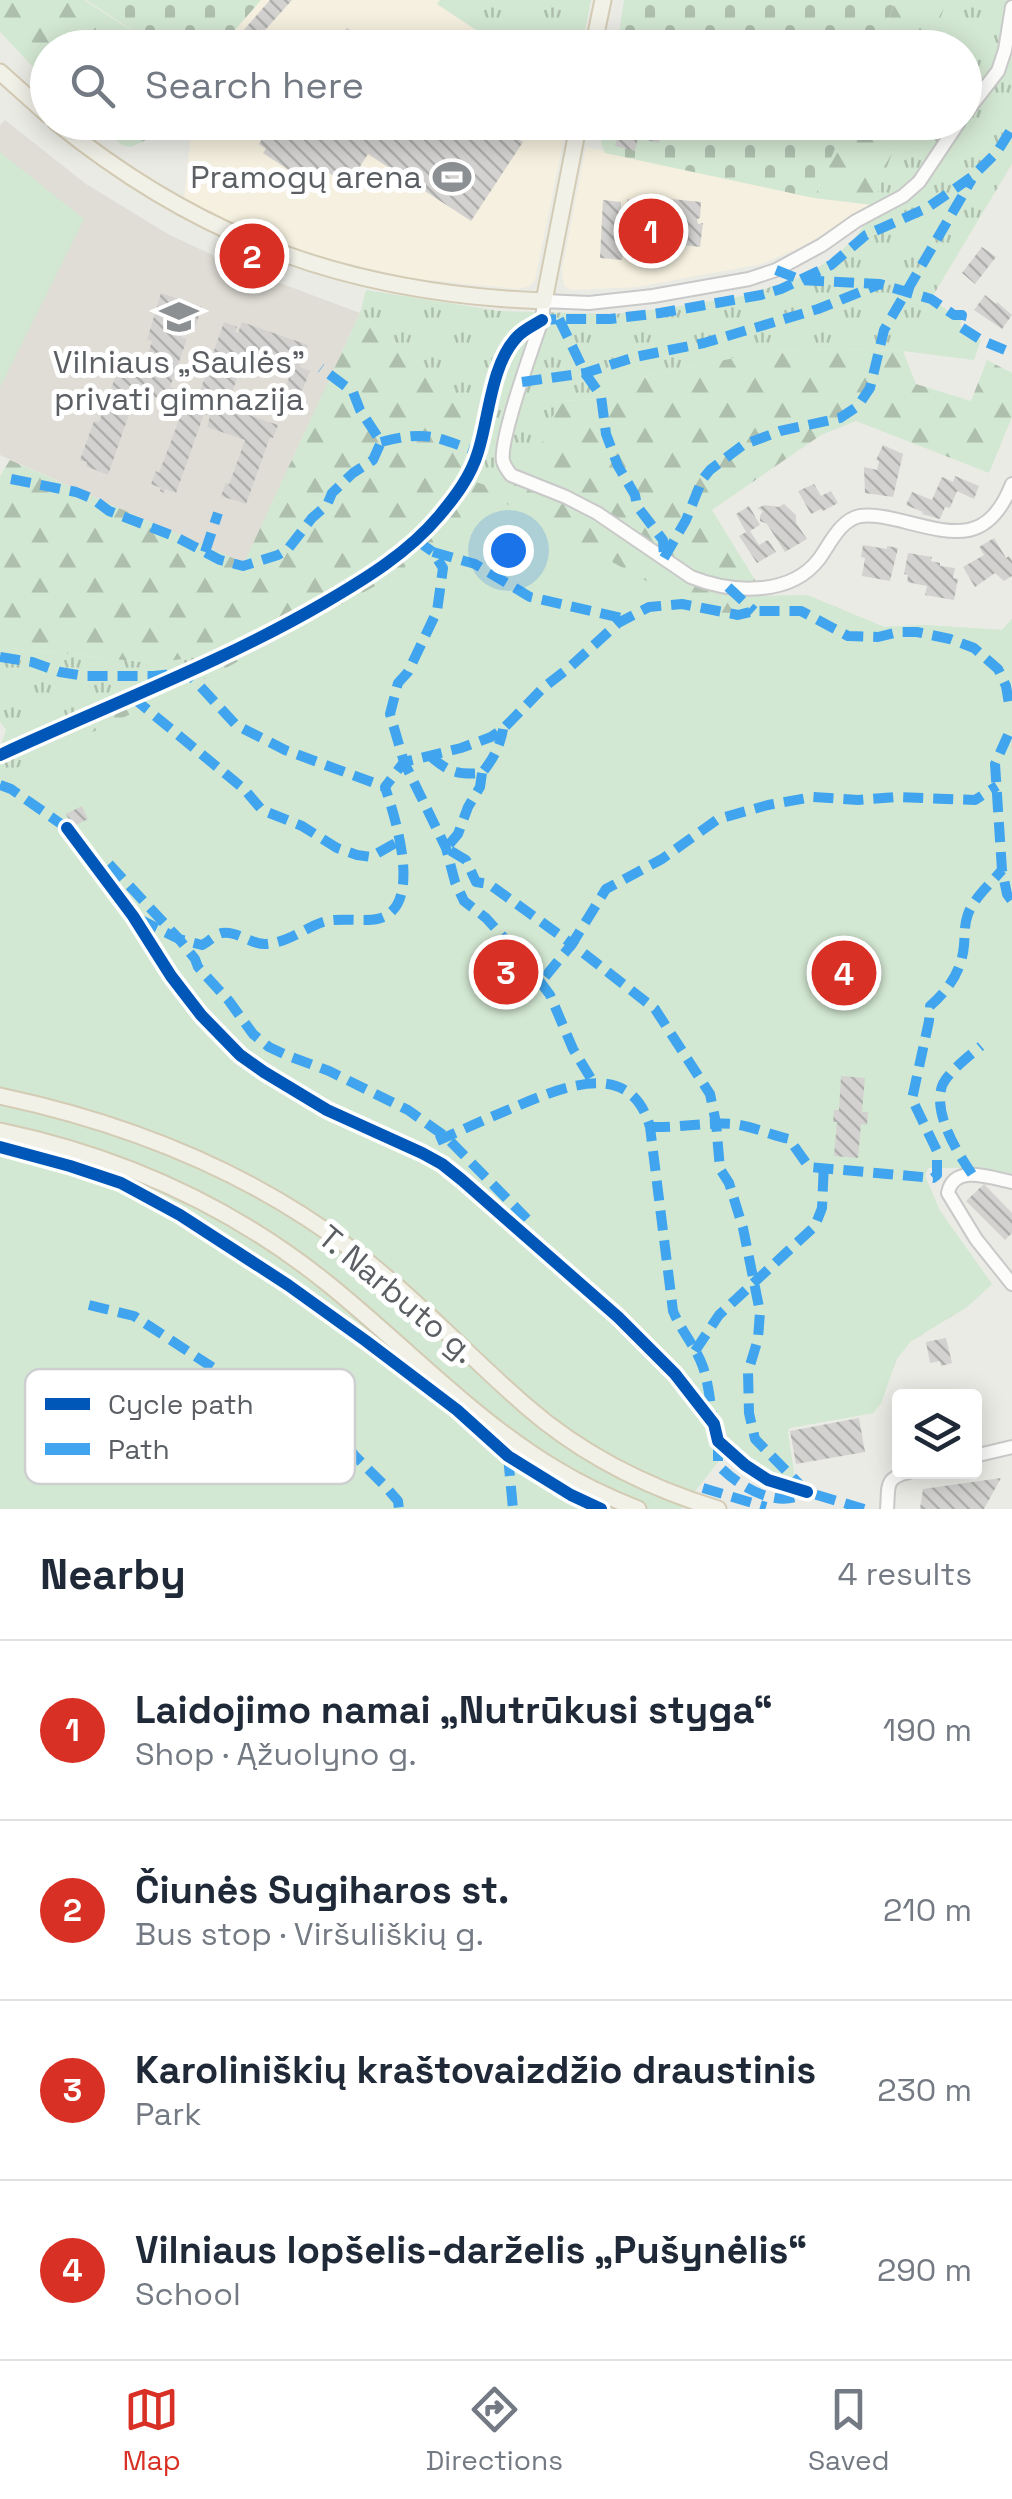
<!DOCTYPE html>
<html lang="en">
<head>
<meta charset="utf-8">
<style>
	:root { --surface:#fff; --page:#f6f6f7; --text:#1f2937; --muted:#747a83; --line:#e0e1e3; --accent:#d93025 }
	body { margin:0; font-family:"Space Grotesk",sans-serif; background:var(--page); color:var(--text) }
	.controls { position:absolute; right:30px; bottom:30px; display:grid; overflow:hidden; border-radius:10px; box-shadow:0 5px 25px #0003 }
	.controls button { width:90px; height:90px; display:grid; place-items:center; padding:0; border:0; border-bottom:2px solid var(--line); background:var(--surface); color:var(--text); font:50px sans-serif }
	.you { position:absolute; left:508px; top:550px; width:35px; height:35px; margin:-25px; border:8px solid #fff; border-radius:50%; background:#1a73e8; box-shadow:0 0 0 15px #1a73e833 }
	.badge { display:grid; place-items:center; width:65px; height:65px; border-radius:50%; background:var(--accent); color:#fff; font-size:32px; font-weight:700 }
	.pin { position:absolute; translate:-50% -50%; border:5px solid #fff; box-shadow:0 2px 10px #0006 }
	.list { margin:0; padding:0; list-style:none }
	h2 { display:flex; justify-content:space-between; align-items:center; height:130px; margin:0; padding:0 40px; font-size:42px }
	h2 small { font-size:32px; font-weight:400; color:var(--muted) }
	.list li { display:grid; grid-template-columns:65px 1fr auto; gap:30px; align-items:center; box-sizing:border-box; height:180px; padding:0 40px; border-top:2px solid var(--line) }
	.list b { display:block; font-size:38px; white-space:nowrap }
	.list p { margin:0; font-size:32px; white-space:nowrap; color:var(--muted) }
	.list em { font-size:32px; font-style:normal; color:var(--muted) }
	.icon { flex:none; width:55px; height:55px; fill:none; stroke:currentColor; stroke-width:2; stroke-linecap:round; stroke-linejoin:round }
	.map { position:relative; flex:none; width:1012px; height:1509px; overflow:hidden }
	.search { position:absolute; background:var(--surface); box-shadow:0 5px 25px #0003; left:30px; right:30px; top:30px; height:110px; display:flex; align-items:center; gap:25px; box-sizing:border-box; padding:0 35px; border-radius:55px; color:var(--muted); font-size:38px }
	.sheet { height:850px; background:var(--surface) }
	nav { display:flex; justify-content:space-around; align-items:center; box-sizing:border-box; height:140px; border-top:2px solid var(--line); background:var(--surface); font-size:28px; color:var(--muted) }
	nav a { display:grid; justify-items:center; gap:5px }
	nav .on { color:var(--accent) }
	.map>svg:first-child { display:block }
</style>
</head>
<body>
<div class="map">
<svg width="1012" height="1509" viewBox="0 0 1012 1509">
	<defs>
		<pattern id="grass-tufts" width="24" height="20" patternUnits="userSpaceOnUse" patternTransform="scale(2.5)"><rect width="24" height="20" fill="#d3e8d2"/><path d="M3 7l-1-3M5 7V3M7 7l1-3M15 17l-1-3M17 17v-4M19 17l1-3" fill="none" stroke="#aebfae"/></pattern>
		<pattern id="forest-firs" width="22" height="20" patternUnits="userSpaceOnUse" patternTransform="scale(2.5)"><rect width="22" height="20" fill="#d3e8d2"/><path d="M5 1l3.5 6h-7zM16 11l3.5 6h-7z" fill="#aebfae"/></pattern>
		<pattern id="cemetery-stones" width="16" height="16" patternUnits="userSpaceOnUse" patternTransform="scale(2.5)"><rect width="16" height="16" fill="#d3e8d2"/><path d="M2 7V4a2 2 0 0 1 4 0v3zM10 15v-3a2 2 0 0 1 4 0v3z" fill="#aebfae"/></pattern>
		<pattern id="building-back-hatch" width="6" height="6" patternUnits="userSpaceOnUse" patternTransform="scale(2.5)"><rect width="6" height="6" fill="#d3d2d0"/><path d="M-1 5l2 2M0 0l6 6M5-1l2 2" fill="none" stroke="#aeaeac"/></pattern>
	</defs>
	<rect width="100%" height="100%" fill="#ebebe6"/>
	<g fill="#f5f0df">
		<polygon points="261,0 440,0 438,5 502,47 220,48"/>
		<polygon points="192,123 567,123 535,280 530,286 517,289 409,278 333,260 285,245 224,220 184,199"/>
		<polygon points="586,147 814,198 873,205 801,247 762,264 637,287 572,290 564,286 562,269"/>
	</g>
	<polygon fill="#dfddd5" points="5,120 86,184 168,234 240,268 360,313 244,564 0,455 0,125"/>
	<g fill="url(#grass-tufts)">
		<polygon points="440,0 591,0 582,47 502,47 437,4"/>
		<polygon points="947,0 1012,0 1012,164 931,299 903,351 841,349 768,351 643,377 610,398 564,401 541,487 488,486 461,478 473,451 462,400 360,313 366,290 499,311 615,314 667,308 748,295 805,275 833,258 854,239 874,212 873,205 903,123 964,122 964,48 930,47"/>
		<polygon points="0,641 11,648 152,663 196,657 201,672 88,725 61,758 0,799 0,748 6,730 0,722"/>
	</g>
	<g fill="url(#forest-firs)">
		<polygon points="0,0 84,0 157,47 48,48 47,82 0,32"/>
		<polygon points="896,0 947,0 930,47 877,47"/>
		<polygon points="96,123 182,123 131,147 122,145"/>
		<polygon points="846,123 903,123 873,205 814,198"/>
		<polygon points="360,313 462,400 479,425 473,451 461,477 488,486 541,486 543,429 564,401 610,398 643,377 768,351 841,349 903,351 916,384 971,401 987,360 1012,373 1012,417 989,473 856,421 821,435 712,510 765,596 807,595 884,627 924,625 1002,630 1012,619 1012,1173 978,1168 928,1168 925,1176 940,1211 992,1284 967,1307 911,1341 896,1360 881,1403 873,1413 789,1428 788,1433 795,1479 780,1484 759,1474 61,758 64,745 69,736 88,725 201,672 197,657 152,663 11,648 0,641 0,476 10,460 244,563"/>
	</g>
	<g fill="url(#cemetery-stones)">
		<polygon points="86,0 261,0 220,47 158,47"/>
		<polygon points="624,0 896,0 877,47 617,47"/>
		<polygon points="604,123 846,123 814,198 605,153 601,143"/>
	</g>
	<g fill="#d3e8d2">
		<polygon points="0,152 84,219 0,387"/>
		<polygon points="931,299 954,315 962,315 960,326 981,340 974,360 903,351"/>
		<polygon points="494,497 703,612 735,613 765,596 807,595 884,627 924,625 1002,630 1012,619 1012,1173 978,1168 928,1168 925,1176 940,1211 992,1284 967,1307 911,1341 896,1360 881,1403 873,1413 789,1428 788,1433 795,1479 780,1484 759,1474 727,1451 681,1509 0,1509 0,776 217,673 395,575"/>
	</g>
	<g fill="url(#building-back-hatch)">
		<polygon points="270,0 292,0 249,48 244,48 235,40"/>
		<polygon points="347,28 378,48 335,48"/>
		<polygon points="272,122 493,122 523,142 471,221 368,154 348,185 324,170 313,186 263,153 266,149 259,144"/>
		<polygon points="620,126 640,131 641,127 661,132 659,143 638,138 635,151 615,146"/>
		<polygon points="661,198 701,202 700,218 697,219 698,224 703,223 700,247 669,243 661,244 662,254 623,250 622,260 600,258 603,200 621,202 621,208 627,208 627,199 657,202 658,205 662,205"/>
		<polygon points="982,247 996,257 975,284 962,273"/>
		<polygon points="161,293 202,307 194,330 184,326 181,337 187,339 170,387 198,397 224,322 237,327 235,332 238,333 242,322 308,345 300,367 310,371 297,403 278,396 282,385 286,386 293,366 247,350 230,398 220,395 217,404 278,425 273,438 270,437 246,504 221,496 226,483 229,485 245,440 207,427 210,416 204,414 176,493 165,489 164,493 160,491 161,488 151,484 156,471 159,473 184,407 137,391 108,475 86,466 87,462 80,460 94,421 99,422 120,364 142,372 152,341 147,340"/>
		<polygon points="985,295 996,304 997,302 1012,315 1002,329 974,310"/>
		<polygon points="883,445 903,454 893,497 865,493 864,467 877,470 879,461 876,460"/>
		<polygon points="955,476 979,486 974,499 957,491 950,508 945,507 940,519 922,514 923,512 906,505 912,492 932,500 942,477 953,482"/>
		<polygon points="814,484 821,496 831,491 838,503 823,511 821,509 811,514 798,491"/>
		<polygon points="784,504 796,515 796,523 807,539 785,552 767,524 760,521 760,516 763,511 757,508 765,505 778,507"/>
		<polygon points="749,506 760,525 750,531 759,545 768,540 776,552 757,563 739,536 746,532 736,514"/>
		<polygon points="994,538 1006,558 1009,556 1012,561 1012,576 1004,581 995,573 975,587 963,567 984,555 979,547"/>
		<polygon points="863,545 887,549 887,546 898,548 890,581 862,576 865,558 861,557"/>
		<polygon points="908,553 932,557 931,561 940,563 940,566 955,568 953,578 958,579 954,600 925,595 927,586 907,582 908,575 904,574"/>
		<polygon points="82,806 88,819 72,827 66,814"/>
		<polygon points="841,1076 865,1078 862,1112 868,1112 867,1125 861,1124 858,1158 834,1156 837,1122 833,1122 834,1110 839,1110"/>
		<polygon points="984,1184 1012,1213 1012,1233 1005,1240 966,1201"/>
		<polygon points="946,1338 952,1363 941,1366 940,1361 930,1363 926,1342"/>
		<polygon points="859,1418 865,1452 796,1464 790,1431"/>
		<polygon points="1001,1478 984,1509 920,1509 923,1489"/>
	</g>
	<g fill="none" stroke-linecap="round" stroke-linejoin="round">
		<g stroke="#c8c9c8" stroke-width="16">
			<g id="minor">
				<polyline points="964,115 998,71 1005,50 1012,7"/>
				<path d="M959 122 919 182 903 196 856 221 822 245 776 270 749 279 653 296 589 303 544 301 542 320C533 346 499 440 503 461 505 468 507 469 511 475L566 497 597 513 691 577C731 593 790 597 819 559 830 544 840 520 860 516 873 514 886 517 898 520 951 533 987 547 1012 484"/>
				<path d="M1012 1182C991 1178 954 1163 948 1193L976 1239 1012 1284"/>
				<polyline points="974,1456 1012,1447"/>
				<path d="M887 1509C889 1486 884 1478 909 1472"/>
			</g>
		</g>
		<g stroke="#d3cbb4" stroke-width="19">
			<g id="major">
				<polyline points="593,48 603,0"/>
				<polyline points="0,72 48,115"/>
				<path d="M56 122C204 242 354 294 544 301L579 122"/>
				<path d="M0 1096C127 1123 247 1170 351 1249 414 1296 467 1355 526 1406 581 1454 649 1488 718 1509"/>
				<path d="M0 1131C120 1156 231 1206 327 1283 403 1344 472 1419 556 1469 582 1485 610 1498 638 1509"/>
			</g>
		</g>
		<use href="#minor" stroke="#fcfcfb" stroke-width="12"/>
		<use href="#major" stroke="#f2f1e8" stroke-width="15"/>
		<g stroke="#40a5ee" stroke-width="10" stroke-dasharray="20 10" stroke-linecap="butt">
			<polyline points="776,270 801,280 880,284 931,299 954,315 962,315 959,326 981,340 1005,350"/>
			<polyline points="559,319 585,373 601,396 606,434 618,466 635,495 637,506 663,540 664,558"/>
			<polyline points="537,323 542,320 559,319 610,319 660,313 761,295 781,289 831,265 866,235 927,208 973,176 997,152 1012,128"/>
			<polyline points="522,382 585,373 635,357 704,343 818,309 880,284"/>
			<path d="M381 442C428 430 435 437 478 452"/>
			<polyline points="11,479 76,492 93,499 109,511 176,537 220,560 243,566 278,555 288,549 312,518 327,505 332,493 353,473 373,460 381,442 360,410 353,392 321,368"/>
			<polyline points="416,540 433,552 443,568 437,611 408,672 398,683 390,714 404,762 446,848 455,882 464,901 486,918 523,959 550,995 573,1049 593,1082"/>
			<polyline points="205,552 218,513"/>
			<polyline points="433,552 475,564 530,597 626,619"/>
			<polyline points="664,558 686,520 702,480 710,470 743,445 780,431 840,418 858,406 870,388 884,330 972,179"/>
			<polyline points="728,587 754,611"/>
			<polyline points="0,657 32,662 60,672 84,676 154,676 187,672 236,725 285,750 385,787"/>
			<polyline points="132,697 244,789 262,810 302,826 337,848 357,855 371,857 399,841"/>
			<polyline points="1008,735 995,764 1002,870 1007,894 1012,901"/>
			<path d="M430 756C449 772 457 775 482 773 493 759 500 747 503 729"/>
			<polyline points="482,773 480,787 468,807 458,834 446,848 466,860 476,882 489,884 572,944 540,983"/>
			<polyline points="0,785 11,789 71,831"/>
			<polyline points="109,864 179,939 195,959 198,967 229,1001 253,1034 269,1047 286,1055 329,1071 408,1110 446,1137 527,1219"/>
			<path d="M139 919 179 939 202 945C208 942 216 934 222 933 237 930 251 945 266 944 289 942 303 929 323 922 339 917 363 922 377 919 425 909 395 817 385 787L404 762 461 748 491 737 503 729 543 688 570 667 618 623 649 607 682 604 738 615 754 611H801L848 636 878 637 899 632H917L950 639 974 648 998 669 1006 686 1010 710"/>
			<path d="M650 1127C678 1128 706 1122 733 1124 752 1126 771 1135 789 1139L809 1167 933 1178 937 1175V1151L912 1099 929 1021 930 1006C948 990 962 971 964 945 965 934 964 925 968 914 974 898 991 883 1002 870"/>
			<path d="M437 1141C462 1130 486 1119 510 1109 558 1089 630 1055 650 1127L673 1311C681 1331 696 1347 703 1367 708 1382 710 1399 712 1415"/>
			<path d="M972 1174C957 1152 933 1114 942 1086 947 1073 970 1055 981 1046"/>
			<polyline points="89,1305 134,1316 238,1384 307,1410 338,1434 355,1456 385,1486 398,1501 399,1509"/>
			<polyline points="695,1351 719,1315 815,1226 822,1208 824,1162"/>
			<path d="M718 1441V1465C737 1485 775 1509 803 1494"/>
			<polyline points="508,1456 513,1509"/>
			<polyline points="703,1488 766,1507"/>
			<polyline points="864,1509 807,1492 755,1439 749,1413 748,1372 758,1339 760,1312 743,1228 729,1183 720,1169 716,1123 710,1094 655,1009 572,944 606,889 662,859 718,819 768,805 813,797 858,800 895,797 975,800 997,786"/>
		</g>
		<g stroke="#fff" stroke-width="19">
			<g id="cycleway">
				<path d="M0 755C108 705 221 663 324 603 365 579 408 553 439 516 455 497 471 476 478 452 489 418 491 364 517 337 523 330 534 325 542 320"/>
				<polyline points="67,828 133,916 171,976 201,1015 240,1055 264,1072 327,1110 422,1153 442,1164 462,1180 618,1317 675,1374 714,1424 718,1441 745,1465 768,1480 807,1492"/>
				<polyline points="0,1147 70,1166 121,1183 180,1215 288,1285 366,1341 457,1410 508,1456 571,1495 601,1509"/>
			</g>
		</g>
		<use href="#cycleway" stroke="#0057b8" stroke-width="12"/>
	</g>
	<defs>
		<g id="stadium-bare" transform="scale(3)"><path d="M0-5a6.5 5 0 1 0 0 10a6.5 5 0 1 0 0-10ZM-3.5-1.8h7v3.6h-7Z" fill="#8d9092" stroke="#fff" stroke-width="2.5" paint-order="stroke"/></g>
		<g id="school-bare" transform="scale(3)"><path d="M0-5L7-2L0 1L-7-2ZM-4 1L0 2.5L4 1V4Q0 6-4 4Z" fill="#8d9092" stroke="#fff" stroke-width="2.5" paint-order="stroke"/></g>
	</defs>
	<g fill-rule="evenodd">
		<use href="#stadium-bare" x="452" y="177"/>
		<use href="#school-bare" x="179" y="317"/>
	</g>
	<g text-anchor="middle" stroke-width="10" stroke-linejoin="round" paint-order="stroke">
		<g font-size="32" fill="#5b5f64" stroke="#fff" text-anchor="end">
			<text x="422" y="188">Pramogų arena</text>
			<text x="179" y="373" text-anchor="middle">Vilniaus „Saulės”<tspan x="179" dy="37">privati gimnazija</tspan></text>
		</g>
		<g font-size="32" fill="#5b5f64" stroke="#fff">
			<text transform="translate(397 1294) rotate(40)" y="11">T. Narbuto g.</text>
		</g>
	</g>
	<rect x="25" y="1369" width="330" height="115" rx="15" fill="#fff" stroke="#cecfd0" stroke-width="2.5"/>
	<rect x="45" y="1398" width="45" height="12" fill="#0057b8"/>
	<rect x="45" y="1443" width="45" height="12" fill="#40a5ee"/>
	<g font-size="28" fill="#5b5f64">
		<text x="108" y="1414">Cycle path</text>
		<text x="108" y="1459">Path</text>
	</g>
</svg>
<div class="controls">
<button><svg class="icon" aria-label="layers" viewBox="0 0 24 24"><path d="M12 4l9 5-9 5-9-5zM3 14l9 5 9-5"/></svg></button>
</div>
<div class="you"></div>
<div class="pin badge" style="left:651px;top:231px">1</div>
<div class="pin badge" style="left:252px;top:256px">2</div>
<div class="pin badge" style="left:506px;top:972px">3</div>
<div class="pin badge" style="left:844px;top:973px">4</div>
<div class="search"><svg class="icon" aria-label="search" viewBox="0 0 24 24"><circle cx="10" cy="10" r="6"/><path d="M15 15l6 6"/></svg>Search here</div>
</div>
<section class="sheet">
<h2>Nearby<small>4 results</small></h2>
<ul class="list">
<li><span class="badge">1</span><div><b>Laidojimo namai „Nutrūkusi styga“</b><p>Shop · Ąžuolyno g.</p></div><em>190 m</em></li>
<li><span class="badge">2</span><div><b>Čiunės Sugiharos st.</b><p>Bus stop · Viršuliškių g.</p></div><em>210 m</em></li>
<li><span class="badge">3</span><div><b>Karoliniškių kraštovaizdžio draustinis</b><p>Park</p></div><em>230 m</em></li>
<li><span class="badge">4</span><div><b>Vilniaus lopšelis-darželis „Pušynėlis“</b><p>School</p></div><em>290 m</em></li>
</ul>
</section>
<nav>
<a class="on"><svg class="icon" aria-label="map" viewBox="0 0 24 24"><path d="M3 6l6-2 6 2 6-2v14l-6 2-6-2-6 2zM9 4v14M15 6v14"/></svg>Map</a>
<a><svg class="icon" aria-label="directions" viewBox="0 0 24 24"><path d="M12 3l9 9-9 9-9-9zM9 14v-3h6M13 9l2 2-2 2"/></svg>Directions</a>
<a><svg class="icon" aria-label="saved" viewBox="0 0 24 24"><path d="M7 4h10v16l-5-4-5 4z"/></svg>Saved</a>
</nav>
</body>
</html>
